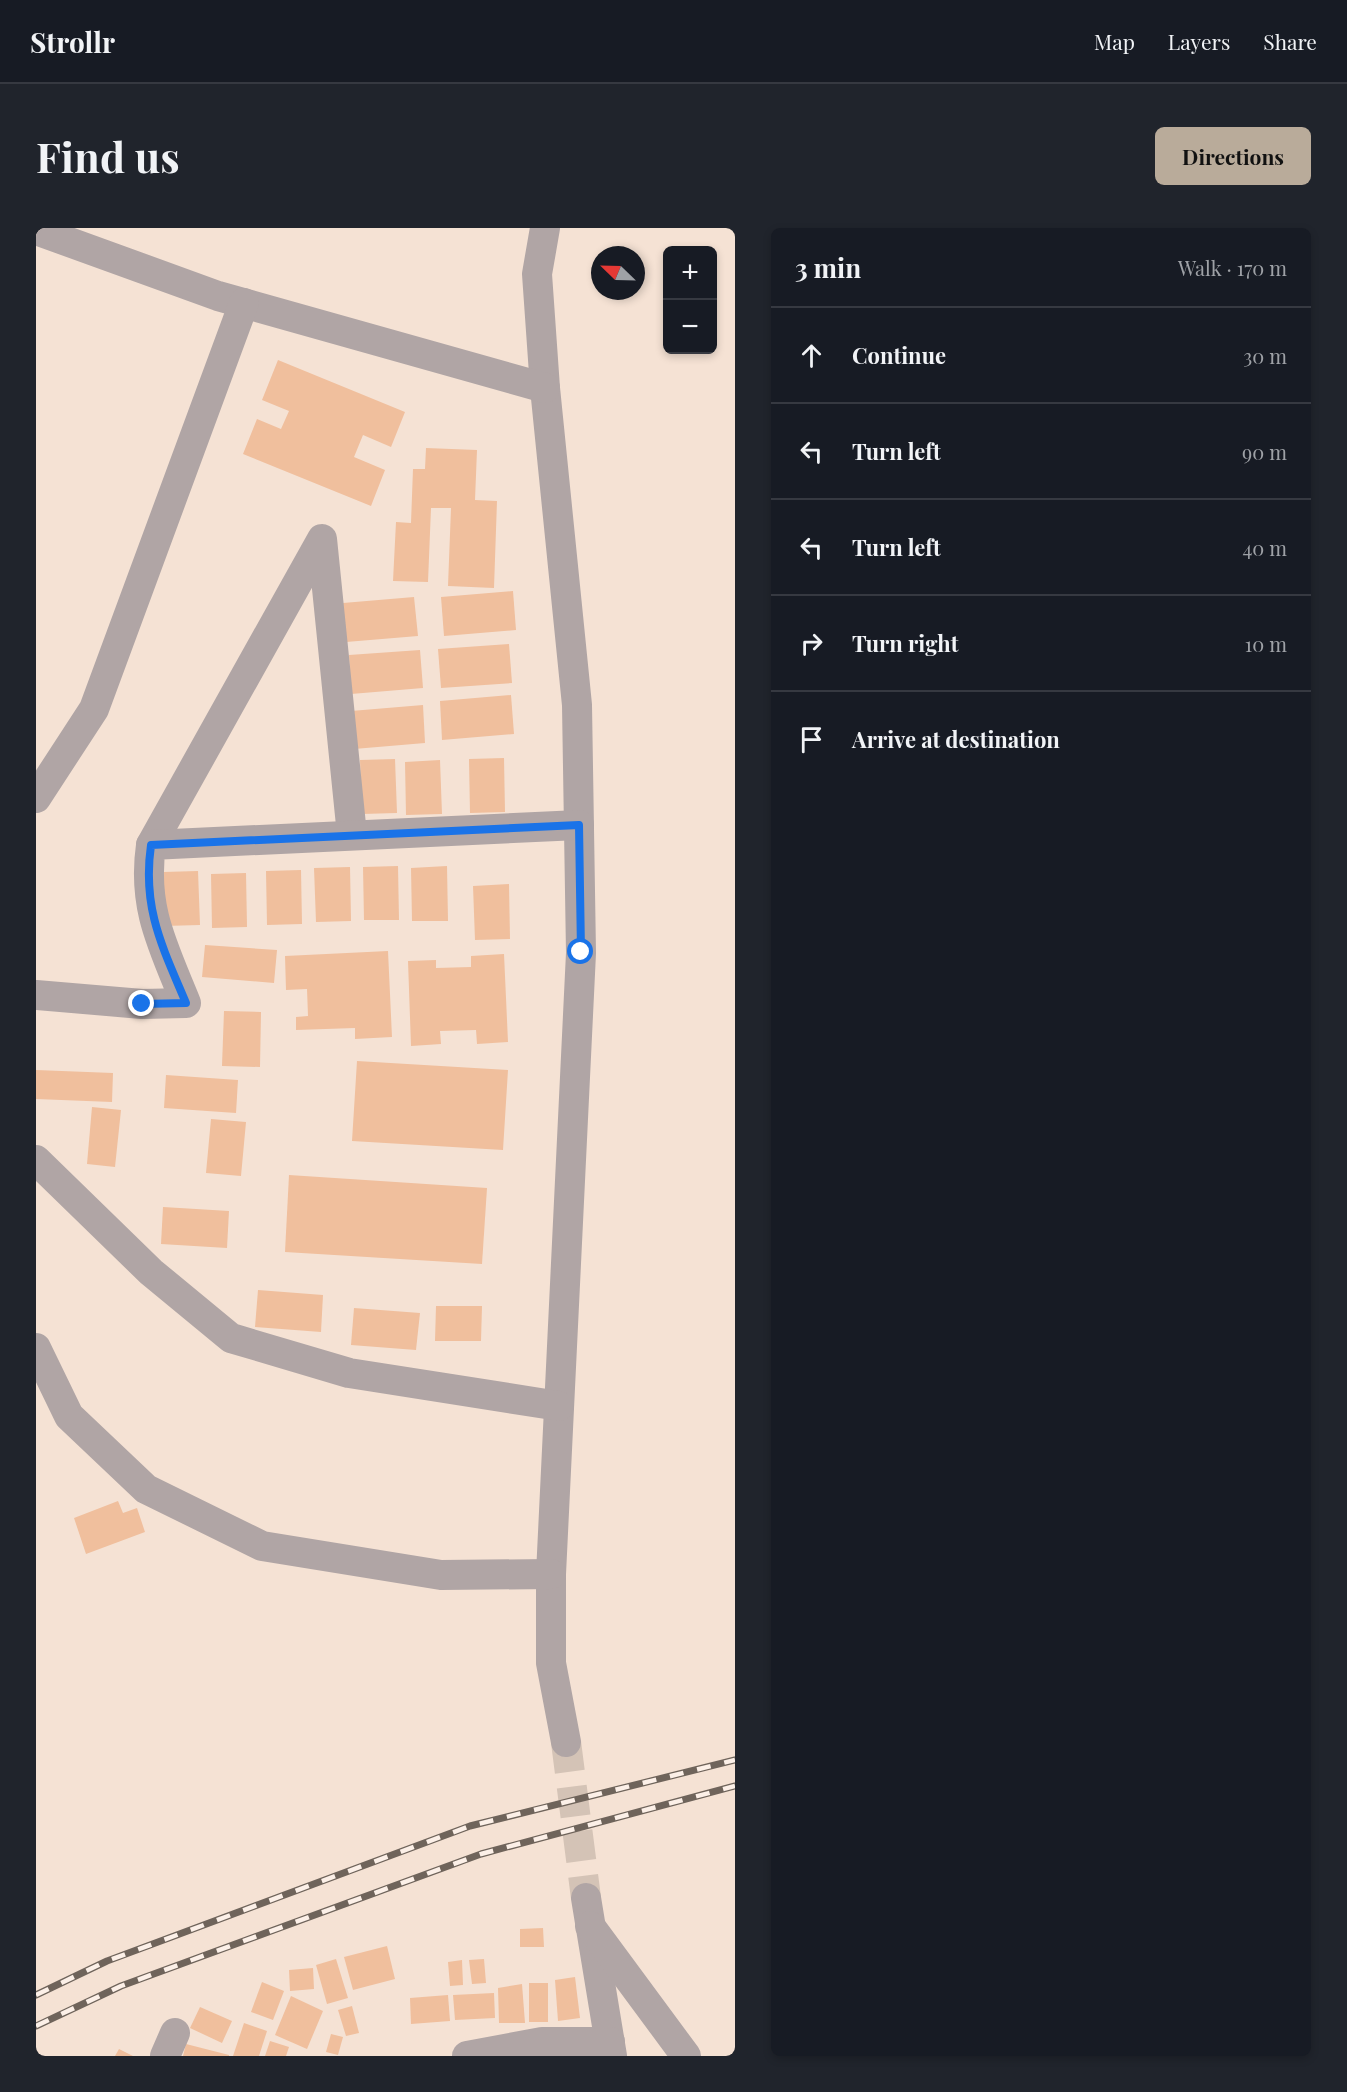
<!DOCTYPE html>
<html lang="en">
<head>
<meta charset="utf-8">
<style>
	:root { --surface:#171b24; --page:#20242c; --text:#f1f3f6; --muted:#9ea1a6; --line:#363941; --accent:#b9ab9a }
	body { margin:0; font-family:"Playfair Display",serif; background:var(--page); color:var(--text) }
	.controls { position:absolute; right:18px; top:18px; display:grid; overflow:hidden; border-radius:9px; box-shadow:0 3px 9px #0003 }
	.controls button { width:54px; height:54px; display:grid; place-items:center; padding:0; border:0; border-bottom:2px solid var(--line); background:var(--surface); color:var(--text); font:30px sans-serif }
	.compass { position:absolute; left:555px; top:18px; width:54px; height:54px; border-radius:50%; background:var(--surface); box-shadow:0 3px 9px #0003; rotate:293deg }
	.stop { position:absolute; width:18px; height:18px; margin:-14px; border:4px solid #1a73e8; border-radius:50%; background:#fff }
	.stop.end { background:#1a73e8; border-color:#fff; box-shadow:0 2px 6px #0008 }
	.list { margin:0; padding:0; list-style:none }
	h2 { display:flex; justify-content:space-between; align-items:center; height:78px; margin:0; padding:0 24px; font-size:26px }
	h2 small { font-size:20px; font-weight:400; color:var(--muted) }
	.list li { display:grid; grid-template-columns:39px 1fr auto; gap:18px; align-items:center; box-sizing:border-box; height:96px; padding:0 24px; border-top:2px solid var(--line) }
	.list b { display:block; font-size:22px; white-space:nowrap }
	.list em { font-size:20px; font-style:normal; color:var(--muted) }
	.icon { flex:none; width:33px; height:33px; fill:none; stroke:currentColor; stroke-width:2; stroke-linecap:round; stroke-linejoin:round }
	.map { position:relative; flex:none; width:699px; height:1828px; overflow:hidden; border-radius:9px }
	header { display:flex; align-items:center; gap:36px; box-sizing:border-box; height:84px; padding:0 30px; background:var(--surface); border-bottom:2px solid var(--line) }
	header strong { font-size:28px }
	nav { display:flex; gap:33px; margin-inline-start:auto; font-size:21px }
	.intro { display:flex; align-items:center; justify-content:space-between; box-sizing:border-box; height:144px; padding:0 36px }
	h1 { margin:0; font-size:42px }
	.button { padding:15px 27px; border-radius:9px; background:var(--accent); color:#111; font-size:21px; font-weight:700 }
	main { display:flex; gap:36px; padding:0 36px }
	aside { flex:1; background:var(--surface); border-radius:9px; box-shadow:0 3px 9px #0003 }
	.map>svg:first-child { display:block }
</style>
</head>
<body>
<header>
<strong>Strollr</strong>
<nav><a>Map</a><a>Layers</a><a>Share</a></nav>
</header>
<div class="intro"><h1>Find us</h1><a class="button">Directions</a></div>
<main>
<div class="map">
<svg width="699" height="1828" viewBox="0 0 699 1828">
	<rect width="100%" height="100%" fill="#f5e2d4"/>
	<g fill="#f0bf9d">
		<polygon points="242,132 369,184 355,219 327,207 318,229 349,242 335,278 207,226 221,191 245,201 253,183 226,172"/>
		<polygon points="390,220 441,222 439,272 461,273 458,360 412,358 415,280 395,280 392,354 357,353 360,294 375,295 377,241 389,241"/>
		<polygon points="477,363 480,402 408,408 405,369"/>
		<polygon points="378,369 382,408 310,414 307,375"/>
		<polygon points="473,416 476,455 405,460 402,421"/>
		<polygon points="384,422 387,460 315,466 313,427"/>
		<polygon points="475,467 478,506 406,512 404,473"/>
		<polygon points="387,477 389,515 318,521 315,483"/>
		<polygon points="468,530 469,584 434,585 433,531"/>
		<polygon points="359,531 361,585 326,586 324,532"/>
		<polygon points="404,532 406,586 370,587 369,534"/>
		<polygon points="362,638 363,692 328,692 327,639"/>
		<polygon points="411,638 412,693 376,693 375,640"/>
		<polygon points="314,639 315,693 280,694 278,640"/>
		<polygon points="265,642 266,696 231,697 230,643"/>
		<polygon points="162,643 164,697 128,698 127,644"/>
		<polygon points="210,645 211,699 176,700 175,646"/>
		<polygon points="473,656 474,711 439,712 437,658"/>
		<polygon points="169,717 241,722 238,755 166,749"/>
		<polygon points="352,723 356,809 319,811 319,800 260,802 260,789 272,788 271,761 250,762 249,728"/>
		<polygon points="468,726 472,814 441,816 440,802 404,803 405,816 375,818 372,733 400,732 400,740 435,739 435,728"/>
		<polygon points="188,783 225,784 224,839 186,838"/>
		<polygon points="321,833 472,842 467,922 316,913"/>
		<polygon points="0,842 77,845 76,874 0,871"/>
		<polygon points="130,847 202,852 200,885 128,880"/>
		<polygon points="56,879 85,882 79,939 51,936"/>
		<polygon points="175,891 210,894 205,948 170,945"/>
		<polygon points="253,947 451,960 446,1036 249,1024"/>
		<polygon points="127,979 193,983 191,1020 125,1016"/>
		<polygon points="222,1062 287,1067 285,1104 219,1099"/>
		<polygon points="400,1078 446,1078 445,1113 399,1113"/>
		<polygon points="318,1080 384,1085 380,1122 315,1117"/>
		<polygon points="82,1273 87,1285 101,1280 109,1304 50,1326 38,1290"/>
		<polygon points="507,1700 508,1719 484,1719 484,1701"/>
		<polygon points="351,1718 359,1751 317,1762 308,1729"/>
		<polygon points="300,1731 312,1770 291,1776 280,1737"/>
		<polygon points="448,1731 450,1755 436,1756 433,1732"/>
		<polygon points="426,1732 427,1757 414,1758 412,1734"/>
		<polygon points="277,1740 278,1761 254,1763 253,1742"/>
		<polygon points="539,1749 544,1790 522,1793 519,1752"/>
		<polygon points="226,1754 248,1763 237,1792 215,1784"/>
		<rect x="493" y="1755" width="19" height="39"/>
		<polygon points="486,1756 489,1795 463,1795 462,1760"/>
		<polygon points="458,1765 459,1790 419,1792 417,1767"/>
		<polygon points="412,1767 414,1793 375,1796 374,1770"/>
		<polygon points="255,1768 287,1783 271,1821 239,1807"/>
		<polygon points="316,1778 323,1805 310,1808 302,1782"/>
		<polygon points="164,1779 196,1793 186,1815 154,1800"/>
		<polygon points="208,1795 231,1803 223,1828 197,1828"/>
		<polygon points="295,1806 307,1809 302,1827 290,1824"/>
		<polygon points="234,1813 253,1819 250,1828 229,1828"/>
		<polygon points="150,1816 193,1827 193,1828 147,1828"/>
		<polygon points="83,1821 97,1828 79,1828"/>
	</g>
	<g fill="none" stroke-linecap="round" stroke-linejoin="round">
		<polyline stroke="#d4c3b6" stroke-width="30" stroke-dasharray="30 15" stroke-linecap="butt" points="530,1514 550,1670"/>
		<g stroke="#b0a5a5" stroke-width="30">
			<polyline points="509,0 501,46 509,160 541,477 545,725 515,1346 515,1435 530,1514"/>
			<polyline points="0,2 182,68 509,160"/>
			<polyline points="0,570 58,481 208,75"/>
			<polyline points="115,617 286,311 316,607"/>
			<path d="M0 767 106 776 150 775C127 718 106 680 115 617L543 597"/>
			<polyline points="0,932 115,1044 195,1110 313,1145 523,1178"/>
			<polyline points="0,1120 33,1188 110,1261 226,1318 405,1347 515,1346"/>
			<polyline points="550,1670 576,1828"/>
			<polyline points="554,1698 650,1828"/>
			<polyline points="129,1828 139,1805"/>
			<polyline points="431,1828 506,1814 574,1814"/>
		</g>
		<g stroke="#6f645b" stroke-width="7">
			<g id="rail">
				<polyline points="0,1767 71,1733 434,1598 699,1532"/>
				<polyline points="0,1798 85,1758 445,1626 699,1558"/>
			</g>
		</g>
		<use href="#rail" stroke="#fcf0e8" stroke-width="4.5" stroke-dasharray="14" stroke-linecap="butt"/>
	</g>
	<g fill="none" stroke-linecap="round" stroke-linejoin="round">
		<path stroke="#1a73e8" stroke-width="8" d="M106 776 150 775C126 718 106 680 115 617L543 597 545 724"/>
	</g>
</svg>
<div class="controls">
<button>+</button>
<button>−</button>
</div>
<svg class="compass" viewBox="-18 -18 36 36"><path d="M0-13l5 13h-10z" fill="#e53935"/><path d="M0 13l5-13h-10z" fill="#9ea1a6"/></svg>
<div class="stop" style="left:545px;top:724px"></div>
<div class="stop end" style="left:106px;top:776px"></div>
</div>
<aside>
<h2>3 min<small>Walk · 170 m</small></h2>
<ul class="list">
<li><svg class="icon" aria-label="ahead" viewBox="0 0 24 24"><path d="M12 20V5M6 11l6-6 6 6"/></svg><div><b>Continue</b></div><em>30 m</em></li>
<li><svg class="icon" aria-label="left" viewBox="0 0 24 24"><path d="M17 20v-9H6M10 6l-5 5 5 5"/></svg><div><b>Turn left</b></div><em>90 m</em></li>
<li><svg class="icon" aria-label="left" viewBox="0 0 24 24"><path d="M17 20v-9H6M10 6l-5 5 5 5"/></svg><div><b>Turn left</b></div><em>40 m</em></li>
<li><svg class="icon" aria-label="right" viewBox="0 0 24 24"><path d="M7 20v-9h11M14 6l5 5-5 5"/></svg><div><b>Turn right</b></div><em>10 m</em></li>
<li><svg class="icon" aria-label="arrive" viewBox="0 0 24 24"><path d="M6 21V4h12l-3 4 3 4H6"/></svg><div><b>Arrive at destination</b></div></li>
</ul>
</aside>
</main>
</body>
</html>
